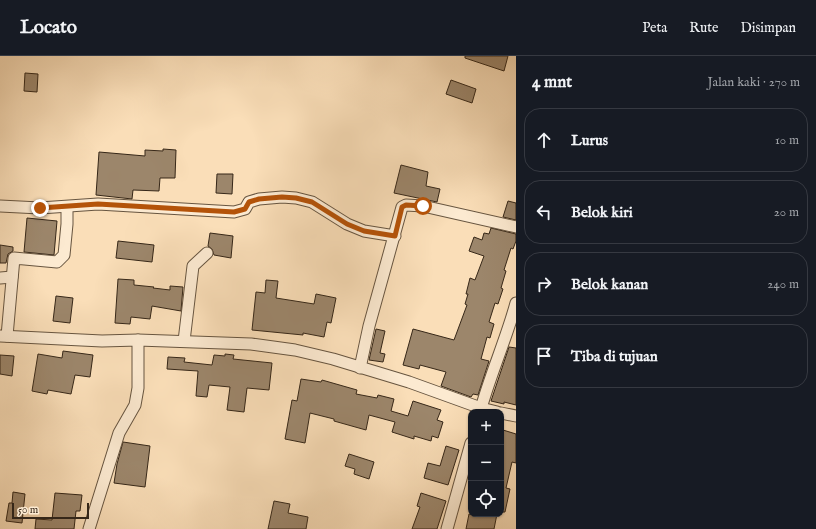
<!DOCTYPE html>
<html lang="id">
<head>
<meta charset="utf-8">
<style>
	:root { --surface:#171b24; --page:#242831; --text:#f1f3f6; --muted:#9ea1a6; --line:#363941 }
	body { margin:0; font-family:"IM FELL English",serif; background:var(--page); color:var(--text) }
	.controls { position:absolute; right:12px; bottom:12px; display:grid; overflow:hidden; border-radius:8px; box-shadow:0 1px 3px #0004 }
	.controls button { width:36px; height:36px; display:grid; place-items:center; padding:0; border:0; border-bottom:1px solid var(--line); background:var(--surface); color:var(--text); font:20px sans-serif }
	.scale { position:absolute; left:12px; bottom:10px; width:77px; box-sizing:border-box; padding-left:4px; border:2px solid #362718; border-top:0; font-size:11px; line-height:14px; white-space:nowrap; color:#362718; -webkit-text-stroke:3px #fcead1; paint-order:stroke }
	.stop { position:absolute; width:12px; height:12px; margin:-9px; border:3px solid #b45309; border-radius:50%; background:#fff }
	.stop.end { background:#b45309; border-color:#fff; box-shadow:0 1px 4px #0008 }
	.list { margin:0; padding:0; list-style:none }
	h2 { display:flex; justify-content:space-between; align-items:center; height:52px; margin:0; padding:0 16px; font-size:17px }
	h2 small { font-size:13px; font-weight:400; color:var(--muted) }
	.list li { display:grid; grid-template-columns:26px 1fr auto; gap:12px; align-items:center; box-sizing:border-box; height:64px; margin:0 8px 8px; padding:0 8px; border:1px solid var(--line); border-radius:16px }
	.list b { display:block; font-size:15px; white-space:nowrap }
	.list em { font-size:13px; font-style:normal; color:var(--muted) }
	.icon { flex:none; width:22px; height:22px; fill:none; stroke:currentColor; stroke-width:2; stroke-linecap:round; stroke-linejoin:round }
	.map { position:relative; flex:none; width:516px; height:473px; overflow:hidden }
	header { display:flex; align-items:center; gap:24px; box-sizing:border-box; height:56px; padding:0 20px; background:var(--surface); border-bottom:1px solid var(--line) }
	header strong { font-size:19px }
	nav { display:flex; gap:22px; margin-inline-start:auto; font-size:14px }
	main { display:flex }
	aside { flex:1; background:var(--surface) }
	.map>svg:first-child { display:block }
</style>
</head>
<body>
<header>
<strong>Locato</strong>
<nav><a>Peta</a><a>Rute</a><a>Disimpan</a></nav>
</header>
<main>
<div class="map">
<svg width="516" height="473" viewBox="0 0 516 473">
	<rect width="100%" height="100%" fill="#fadeb8"/>
	<filter id="stains"><feTurbulence type="fractalNoise" baseFrequency=".005" numOctaves="4"/><feColorMatrix values="0 0 0 0 .2 0 0 0 0 .09 0 0 0 0 .02 0 0 0 .5 -.17"/></filter>
	<radialGradient id="worn" r=".72"><stop offset=".6" stop-color="#630" stop-opacity="0"/><stop offset="1" stop-color="#630" stop-opacity=".3"/></radialGradient>
	<g fill="#9c866b" stroke="#362718">
		<polygon points="465,0 508,0 504,15 465,2"/>
		<polygon points="25,17 38,18 37,36 24,35"/>
		<polygon points="451,24 476,33 472,47 446,38"/>
		<polygon points="163,93 176,94 175,122 160,122 159,135 133,134 132,143 96,139 99,96 145,100 145,94 163,95"/>
		<polygon points="401,109 428,116 426,130 440,133 437,146 394,137"/>
		<polygon points="217,118 233,118 232,138 216,137"/>
		<polygon points="508,145 516,147 516,164 503,161"/>
		<polygon points="27,162 57,165 54,199 24,196"/>
		<polygon points="491,172 516,178 516,185 513,193 511,192 504,214 506,215 501,232 503,233 498,248 495,247 489,266 494,268 490,282 487,281 481,303 489,305 478,339 473,338 471,341 441,330 446,316 420,309 419,313 403,309 413,273 454,284 467,249 465,248 468,238 466,238 470,222 475,224 484,200 469,195 474,181 482,184 484,177 489,178"/>
		<polygon points="210,177 233,180 231,202 214,199 212,193 208,190"/>
		<polygon points="118,185 154,189 152,206 116,202"/>
		<polygon points="0,189 13,191 13,195 8,198 6,207 0,207"/>
		<polygon points="118,223 134,224 134,229 154,231 153,232 170,234 170,230 183,231 181,255 152,250 150,263 131,261 130,268 115,267"/>
		<polygon points="266,224 278,225 276,242 314,248 316,238 336,242 331,267 327,266 324,281 303,277 303,279 252,274 256,236 265,237"/>
		<polygon points="56,240 73,242 70,267 53,265"/>
		<polygon points="376,273 385,275 380,297 385,298 383,306 369,304"/>
		<polygon points="509,291 516,292 516,349 504,346 504,348 491,345"/>
		<polygon points="63,295 93,299 90,321 75,319 71,338 48,334 47,338 32,335 38,298 62,302"/>
		<polygon points="225,298 234,299 233,303 272,307 269,334 247,332 244,356 227,354 230,331 209,329 207,341 196,340 198,315 167,313 168,301 185,302 184,306 212,309 214,299 225,300"/>
		<polygon points="0,299 14,300 12,320 0,318"/>
		<polygon points="301,323 321,326 322,324 357,334 356,338 377,342 378,339 394,343 391,355 408,360 413,345 441,354 437,364 443,366 438,382 432,380 431,385 414,380 414,383 392,376 395,366 369,359 366,374 334,365 334,363 310,357 305,387 285,383 292,344 297,345"/>
		<polygon points="503,374 516,378 516,407 512,406 506,432 510,433 505,456 501,456 501,382"/>
		<polygon points="123,386 150,390 145,431 114,427 117,408"/>
		<polygon points="446,390 459,394 448,429 424,422 428,407 440,410"/>
		<polygon points="349,398 374,406 369,423 354,418 355,413 345,410"/>
		<polygon points="13,436 25,438 22,467 6,465 9,447 12,447"/>
		<polygon points="55,437 82,439 80,455 76,455 74,473 35,473 36,463 52,464"/>
		<polygon points="421,437 446,445 437,473 412,473 420,451 417,450"/>
		<polygon points="274,445 290,448 288,457 308,461 306,473 268,473"/>
		<polygon points="469,458 497,458 494,473 466,473"/>
	</g>
	<g fill="none" stroke-linecap="round" stroke-linejoin="round">
		<g stroke="#675540" stroke-width="13">
			<g id="minor">
				<polyline points="0,150 40,152 98,148 234,156 245,153 249,146 259,143 282,141 296,142 312,146 347,168 364,175 395,180"/>
				<polyline points="0,222 12,221"/>
				<polyline points="0,280 102,285 138,284 251,288 295,294 333,303 409,326 481,352 497,356"/>
				<polyline points="7,280 14,202 57,206 64,199 67,168 67,151"/>
				<polyline points="184,285 193,210 207,197"/>
				<polyline points="360,312 369,270 402,151 406,149 423,150 516,171"/>
				<path d="M480 356C490 319 506 284 516 247"/>
				<polyline points="501,357 516,360"/>
				<polyline points="89,473 119,377 135,349 138,332 138,284"/>
				<polyline points="447,473 471,387"/>
			</g>
		</g>
		<use href="#minor" stroke="#fcead1" stroke-width="11"/>
	</g>
	<g fill="none" stroke-linecap="round" stroke-linejoin="round">
		<polyline stroke="#b45309" stroke-width="5" points="40,152 98,148 234,156 245,153 249,146 259,143 282,141 296,142 312,146 347,168 364,175 395,180 402,151 406,149 423,150"/>
	</g>
	<rect width="100%" height="100%" filter="url(#stains)"/>
	<rect width="100%" height="100%" fill="url(#worn)"/>
</svg>
<div class="controls">
<button>+</button>
<button>−</button>
<button><svg class="icon" aria-label="locate" viewBox="0 0 24 24"><circle cx="12" cy="12" r="6"/><path d="M12 2v4M12 18v4M2 12h4M18 12h4"/></svg></button>
</div>
<div class="scale">50 m</div>
<div class="stop" style="left:423px;top:150px"></div>
<div class="stop end" style="left:40px;top:152px"></div>
</div>
<aside>
<h2>4 mnt<small>Jalan kaki · 270 m</small></h2>
<ul class="list">
<li><svg class="icon" aria-label="ahead" viewBox="0 0 24 24"><path d="M12 20V5M6 11l6-6 6 6"/></svg><div><b>Lurus</b></div><em>10 m</em></li>
<li><svg class="icon" aria-label="left" viewBox="0 0 24 24"><path d="M17 20v-9H6M10 6l-5 5 5 5"/></svg><div><b>Belok kiri</b></div><em>20 m</em></li>
<li><svg class="icon" aria-label="right" viewBox="0 0 24 24"><path d="M7 20v-9h11M14 6l5 5-5 5"/></svg><div><b>Belok kanan</b></div><em>240 m</em></li>
<li><svg class="icon" aria-label="arrive" viewBox="0 0 24 24"><path d="M6 21V4h12l-3 4 3 4H6"/></svg><div><b>Tiba di tujuan</b></div></li>
</ul>
</aside>
</main>
</body>
</html>
